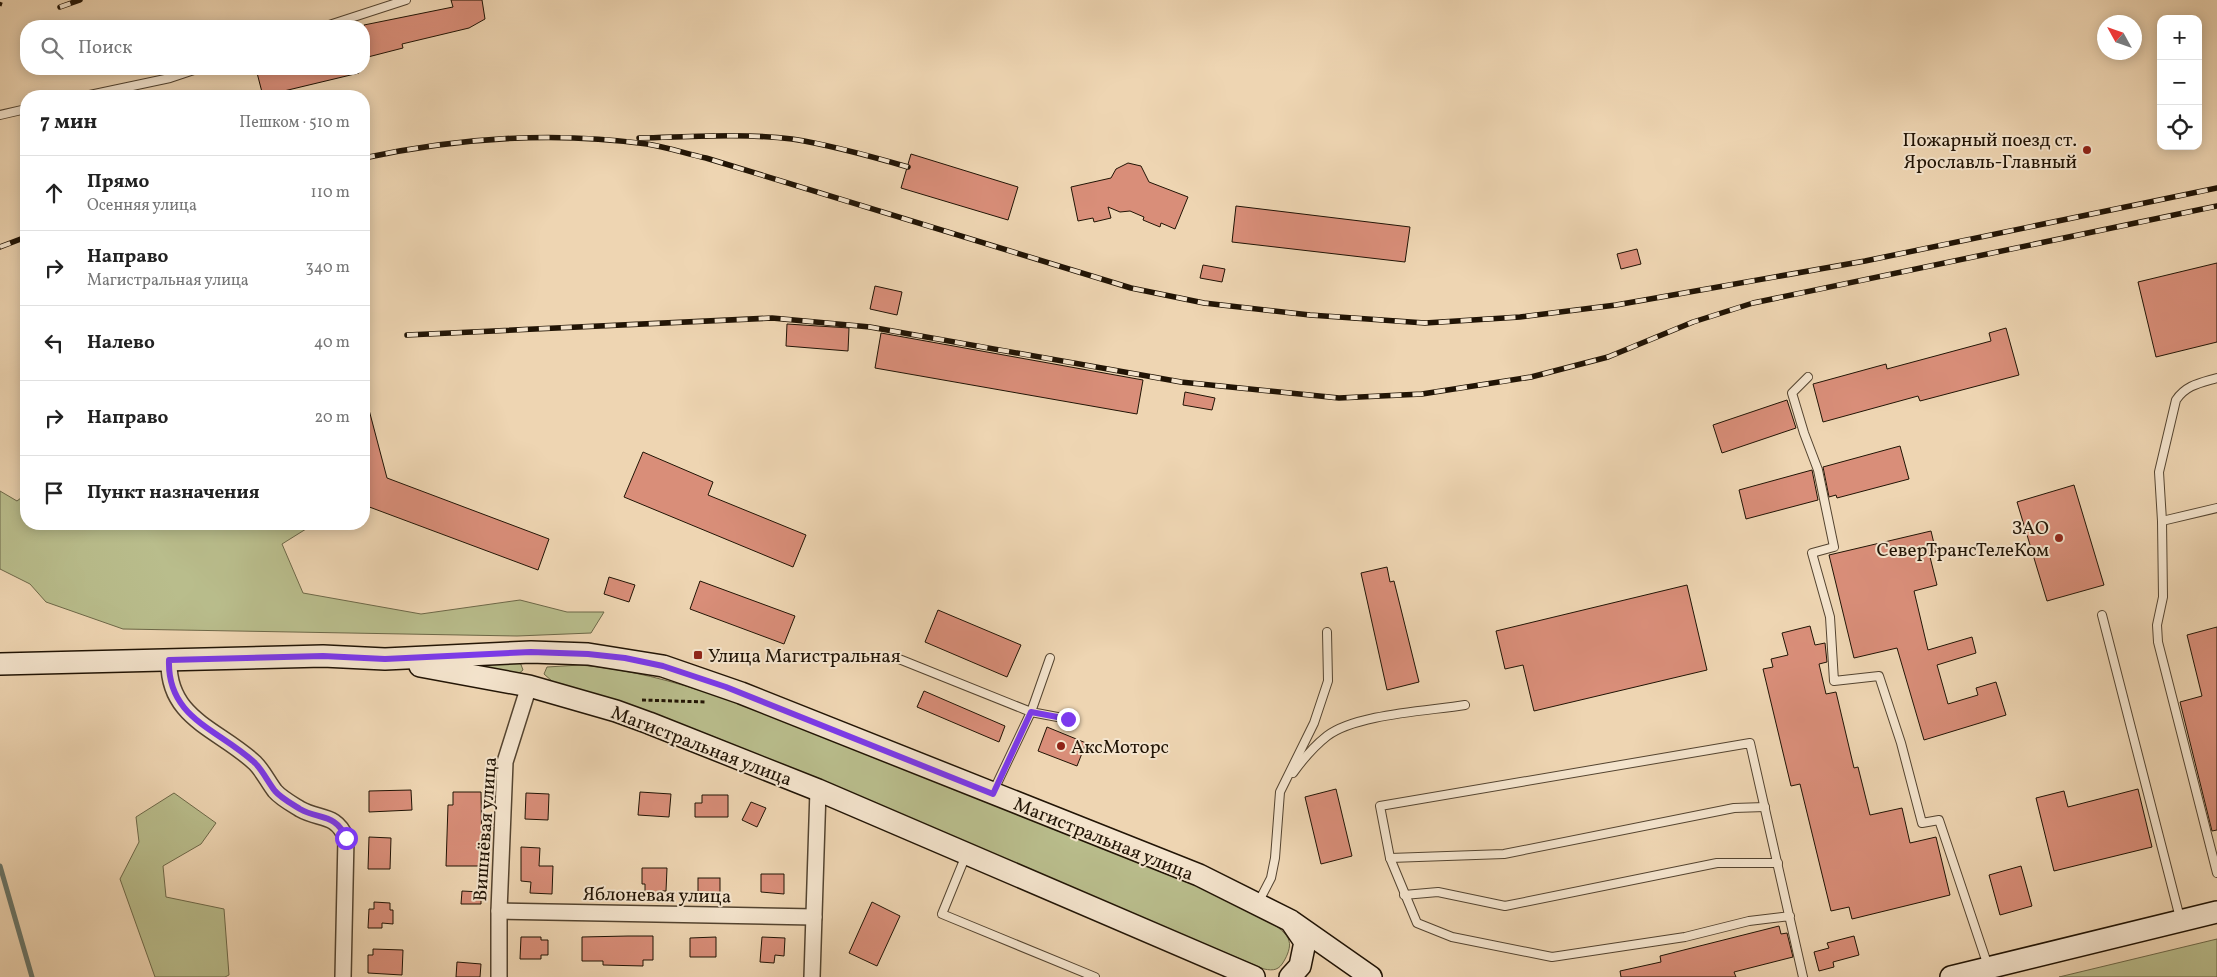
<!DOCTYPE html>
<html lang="ru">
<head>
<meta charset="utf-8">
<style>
	:root { --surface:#fff; --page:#f2f2f2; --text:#222; --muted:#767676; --line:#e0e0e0 }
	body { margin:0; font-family:Vollkorn,serif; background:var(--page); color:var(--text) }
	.controls { position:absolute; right:15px; top:15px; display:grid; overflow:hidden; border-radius:10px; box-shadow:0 2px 12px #0003 }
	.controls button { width:45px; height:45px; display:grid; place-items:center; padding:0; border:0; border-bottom:1px solid var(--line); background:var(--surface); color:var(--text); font:25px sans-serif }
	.compass { position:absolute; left:2097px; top:15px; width:45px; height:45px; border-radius:50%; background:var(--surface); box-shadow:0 2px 12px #0003; rotate:310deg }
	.stop { position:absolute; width:15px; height:15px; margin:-11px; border:4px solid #7c3aed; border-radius:50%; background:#fff }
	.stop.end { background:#7c3aed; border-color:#fff; box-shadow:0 1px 5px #0008 }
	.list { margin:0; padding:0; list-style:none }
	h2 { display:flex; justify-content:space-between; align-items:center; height:65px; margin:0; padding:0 20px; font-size:21px }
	h2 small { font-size:16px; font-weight:400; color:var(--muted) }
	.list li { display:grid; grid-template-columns:32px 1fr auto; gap:15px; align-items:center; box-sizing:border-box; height:75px; padding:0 20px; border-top:1px solid var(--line) }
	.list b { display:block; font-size:19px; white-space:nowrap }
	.list p { margin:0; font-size:16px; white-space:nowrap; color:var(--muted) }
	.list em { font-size:16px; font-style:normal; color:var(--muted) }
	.icon { flex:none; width:28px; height:28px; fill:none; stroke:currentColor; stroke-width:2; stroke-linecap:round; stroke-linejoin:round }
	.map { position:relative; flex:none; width:2217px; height:977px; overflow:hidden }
	.search { position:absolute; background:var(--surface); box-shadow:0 2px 12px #0003; left:20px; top:20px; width:350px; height:55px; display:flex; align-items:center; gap:12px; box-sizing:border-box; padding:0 18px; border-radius:20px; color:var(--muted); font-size:19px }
	.panel { position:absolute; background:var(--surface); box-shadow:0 2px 12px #0003; left:20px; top:90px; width:350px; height:440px; border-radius:20px }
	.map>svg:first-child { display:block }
</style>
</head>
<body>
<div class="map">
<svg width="2217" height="977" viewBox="0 0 2217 977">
	<rect width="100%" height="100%" fill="#eed5b2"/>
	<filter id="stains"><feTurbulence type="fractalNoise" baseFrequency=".004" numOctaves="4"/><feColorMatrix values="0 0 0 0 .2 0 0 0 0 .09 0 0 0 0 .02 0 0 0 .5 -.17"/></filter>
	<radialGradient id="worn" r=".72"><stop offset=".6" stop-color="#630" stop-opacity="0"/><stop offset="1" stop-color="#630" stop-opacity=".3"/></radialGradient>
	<g fill="#b9bd8c" stroke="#6d6848">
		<polygon points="0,491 17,501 26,494 26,524 314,524 282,544 303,593 421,614 520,600 567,612 604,612 591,633 517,636 123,629 46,602 30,584 0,569"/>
		<polygon points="435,662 520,662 523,670 516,676"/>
		<path d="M580 665C676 673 764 714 852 748 982 796 1112 844 1237 905 1250 911 1286 927 1289 941 1291 947 1287 956 1284 961 1279 970 1274 971 1264 969L712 736 553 682 544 674 547 667Z"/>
		<polygon points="174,793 216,823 201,844 163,866 166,897 224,909 229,975 225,977 155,977 120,879 139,842 136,817"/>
		<polygon points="2217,939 2217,977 2059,977"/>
	</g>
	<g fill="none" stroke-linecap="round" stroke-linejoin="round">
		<polyline stroke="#69766a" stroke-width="5" points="0,866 32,977"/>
	</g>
	<g fill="#d98e79" stroke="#211405">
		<polygon points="451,0 482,0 485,19 469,28 402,44 403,48 364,58 364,25 453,7"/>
		<polygon points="256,69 358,69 359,73 263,96"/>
		<polygon points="911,154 1018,187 1008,220 901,188"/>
		<polygon points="1128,163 1141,166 1149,182 1188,197 1175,229 1161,223 1160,227 1143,220 1144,217 1130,211 1120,212 1108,207 1111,218 1094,222 1093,218 1078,221 1071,187 1111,178 1116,169"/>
		<polygon points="1236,206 1410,227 1405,262 1232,242"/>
		<polygon points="1637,249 1641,264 1621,269 1617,254"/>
		<polygon points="2217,263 2217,342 2156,357 2138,282"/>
		<polygon points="1203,265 1225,269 1222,282 1200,278"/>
		<polygon points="875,286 902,292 897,315 870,309"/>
		<polygon points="787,324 849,328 848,351 786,346"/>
		<polygon points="2006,328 2019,375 1920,401 1918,396 1823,422 1813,384 1886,364 1887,369 1991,341 1989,333"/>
		<polygon points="881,333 1143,380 1137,414 875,368"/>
		<polygon points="1185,392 1215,398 1212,410 1183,405"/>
		<polygon points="1787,400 1796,428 1722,453 1713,425"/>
		<polygon points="368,406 387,478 549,539 538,570 364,505 364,407"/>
		<polygon points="1900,446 1909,479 1837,498 1836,495 1829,497 1823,467"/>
		<polygon points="643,452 713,482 708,495 806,535 793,567 624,497"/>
		<polygon points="1812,470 1818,500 1746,519 1739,490"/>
		<polygon points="2074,485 2104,585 2047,601 2017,502"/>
		<polygon points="1931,531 1936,552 1929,553 1937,585 1914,591 1928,650 1972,637 1976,653 1937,665 1948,704 1978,695 1976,688 1996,682 2006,715 1924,740 1897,648 1854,658 1829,555"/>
		<polygon points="1387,567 1390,582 1394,581 1419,682 1387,690 1361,573"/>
		<polygon points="609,577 635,585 629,602 604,594"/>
		<polygon points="700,581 795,616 784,644 690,609"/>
		<polygon points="1687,585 1707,670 1534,711 1523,665 1505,669 1496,631"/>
		<polygon points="938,610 1021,645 1007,677 925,642"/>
		<polygon points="1810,626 1815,645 1825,643 1827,662 1819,664 1826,694 1836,692 1854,768 1858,767 1870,815 1902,808 1910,843 1936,837 1950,895 1852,919 1849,907 1831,911 1800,784 1791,786 1763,669 1773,667 1771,659 1788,655 1782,633"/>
		<polygon points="2217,627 2217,830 2212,831 2180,702 2202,696 2187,635"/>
		<polygon points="924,691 1005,726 999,742 917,707"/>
		<polygon points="1047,727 1086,743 1077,766 1038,751"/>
		<polygon points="1336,789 1352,856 1321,864 1305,797"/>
		<polygon points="2138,789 2152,847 2054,871 2036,798 2064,791 2068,807"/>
		<polygon points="411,790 412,810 369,812 369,791"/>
		<polygon points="453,792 481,792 482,866 446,866 448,805 453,805"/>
		<polygon points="640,792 671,794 669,817 638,815"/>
		<polygon points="526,793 549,794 548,820 525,819"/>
		<polygon points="702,795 728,795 728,817 695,817 695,803 702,803"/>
		<polygon points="751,802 766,808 757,827 742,820"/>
		<polygon points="369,837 391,838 390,869 368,869"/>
		<polygon points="521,847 540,848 539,866 553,866 552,894 530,893 531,882 521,881"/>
		<polygon points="2021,866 2032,906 2000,915 1989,875"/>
		<polygon points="642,868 667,868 666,891 662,891 662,894 645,894 645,884 642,884"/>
		<polygon points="761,874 784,874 784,894 761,892"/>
		<rect x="698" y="878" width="22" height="17"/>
		<polygon points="462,891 481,892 481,904 461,904"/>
		<polygon points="374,902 390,903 390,910 393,910 393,924 382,923 382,928 368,928 369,909 374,909"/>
		<polygon points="872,902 900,916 877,966 849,953"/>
		<polygon points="1779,926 1781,934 1787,933 1793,957 1734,972 1736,977 1621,977 1620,971 1661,962 1660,956"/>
		<polygon points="628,936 653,936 653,960 643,960 643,966 603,965 603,961 582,961 582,937"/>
		<polygon points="1854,936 1859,955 1833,962 1834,967 1819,971 1814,952 1829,948 1827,943"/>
		<polygon points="521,937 541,937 541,940 548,940 548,955 541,955 541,959 520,959"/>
		<polygon points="716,937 716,957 690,957 690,938"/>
		<polygon points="762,937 785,938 784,956 775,955 774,963 760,962"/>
		<polygon points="373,949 403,950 402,975 368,973 368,955 373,955"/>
		<polygon points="457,962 481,964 480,977 456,977"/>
	</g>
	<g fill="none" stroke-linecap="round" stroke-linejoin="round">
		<g stroke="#544430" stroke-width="10">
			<g id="lane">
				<polyline points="326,26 406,0"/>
				<polyline points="85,96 170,78 197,69"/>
				<polyline points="0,115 26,109"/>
				<polyline points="1808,377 1792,393 1804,433 1818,470 1834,547 1812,553 1830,617 1834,681 1879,676 1901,743 1922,823 1939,820 1988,966"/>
				<path d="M2217 378C2200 383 2186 385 2176 400L2159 472 2162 521 2163 597 2157 625 2158 642 2217 873"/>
				<polyline points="2162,521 2217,508"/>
				<polyline points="2102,615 2180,918"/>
				<polyline points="1050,658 1031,712 1068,719"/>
				<polyline points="899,659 1031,712 993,792"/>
				<path d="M1293 773C1303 759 1313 747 1327 736 1356 714 1428 711 1465 705"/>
				<polyline points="966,855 942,914 1095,977"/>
				<polyline points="1390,858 1504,854 1734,808 1765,807"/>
				<polyline points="1404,895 1438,892 1505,906 1717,863 1778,863"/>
				<polyline points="1258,903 1271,878 1275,858 1280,792 1314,723 1328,681 1327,632"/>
				<polyline points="1790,916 1749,921 1685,937 1552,957 1452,937 1417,923 1390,858 1380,806 1750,743 1803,977"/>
			</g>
		</g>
		<g stroke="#544430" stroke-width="18">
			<g id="street">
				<path d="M169 660C167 719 219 729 255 763 263 771 268 782 275 791 281 798 292 804 300 809 319 820 336 813 346 838L343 977"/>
				<polyline points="499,911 814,917"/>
				<polyline points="499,977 499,911 505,762 529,686"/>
				<polyline points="812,977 818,790"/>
			</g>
		</g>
		<g stroke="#211405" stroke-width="24">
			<g id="secondary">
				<polyline points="0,664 323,656 385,659 531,652 588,654 663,666 741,693 1199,875 1291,921 1371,977"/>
				<polyline points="420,666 529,686 616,711 649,723 818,790 1254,977"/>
				<polyline points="1290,977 1300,966 1305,942 1292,923"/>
				<polyline points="1951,977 2217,912"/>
			</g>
		</g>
		<g stroke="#211405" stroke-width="3" stroke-dasharray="4 2.5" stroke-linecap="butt">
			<polyline points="0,6 2,0"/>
			<polyline points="642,700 706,702"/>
		</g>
		<use href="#lane" stroke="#f4e4cd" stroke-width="8"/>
		<use href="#street" stroke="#f4e4cd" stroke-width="15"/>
		<use href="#secondary" stroke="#f4e4cd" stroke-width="21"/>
		<g stroke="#211405" stroke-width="5.5">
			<g id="rail">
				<polyline points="60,7 80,0"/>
				<path d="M639 138C689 137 742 133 792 139 831 145 870 156 908 167"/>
				<path d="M364 158C457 138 552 131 647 144 667 147 687 154 706 158L1131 288 1204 303 1310 315 1425 323 1520 317 1616 305 1865 261 2217 188"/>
				<polyline points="0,247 26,237"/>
				<polyline points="407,335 772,318 870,327 1181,382 1339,398 1422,394 1531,377 1608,357 1693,322 1753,303 2217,206"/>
			</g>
		</g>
		<use href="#rail" stroke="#f4e4cd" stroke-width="4" stroke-dasharray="11" stroke-linecap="butt"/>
	</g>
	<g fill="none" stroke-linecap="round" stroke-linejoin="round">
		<path stroke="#7c3aed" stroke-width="6" d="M346 838C336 813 319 820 300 809 292 804 281 798 275 791 268 782 263 771 255 763 219 729 167 719 169 660L323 656 385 659 531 652 588 654 625 658 663 666 726 687 993 794 1031 712 1068 719"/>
	</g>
	<g fill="#8f2418" stroke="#f4e4cd" stroke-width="2">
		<circle cx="2087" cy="150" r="5"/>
		<circle cx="2059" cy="538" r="5"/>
		<rect x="693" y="650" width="10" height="10" rx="2.5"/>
		<circle cx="1061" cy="746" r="5"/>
	</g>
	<g text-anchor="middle" stroke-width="4" stroke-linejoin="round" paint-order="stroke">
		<g font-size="19" fill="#211405" stroke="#f4e4cd" text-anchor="end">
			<text x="2077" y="146">Пожарный поезд ст.<tspan x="2077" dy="22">Ярославль-Главный</tspan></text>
			<text x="2049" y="534">ЗАО<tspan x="2049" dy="22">СеверТрансТелеКом</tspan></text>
			<text x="708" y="662" text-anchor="start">Улица Магистральная</text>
			<text x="1071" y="753" text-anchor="start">АксМоторс</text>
		</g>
		<g font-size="19" fill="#211405" stroke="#f4e4cd">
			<text transform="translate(702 745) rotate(21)" y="7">Магистральная улица</text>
			<text transform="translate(484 829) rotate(-86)" y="7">Вишнёвая улица</text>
			<text transform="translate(1104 838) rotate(22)" y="7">Магистральная улица</text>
			<text transform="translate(657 894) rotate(1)" y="7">Яблоневая улица</text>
		</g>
	</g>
	<rect width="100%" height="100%" filter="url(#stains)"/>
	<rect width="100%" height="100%" fill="url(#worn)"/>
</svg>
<div class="controls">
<button>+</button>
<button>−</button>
<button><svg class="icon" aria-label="locate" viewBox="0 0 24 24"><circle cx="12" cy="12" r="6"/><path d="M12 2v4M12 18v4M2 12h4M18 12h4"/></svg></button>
</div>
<svg class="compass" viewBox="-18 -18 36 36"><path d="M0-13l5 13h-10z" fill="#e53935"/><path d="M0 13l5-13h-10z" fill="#767676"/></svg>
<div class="stop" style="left:346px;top:838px"></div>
<div class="stop end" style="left:1068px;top:719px"></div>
<div class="search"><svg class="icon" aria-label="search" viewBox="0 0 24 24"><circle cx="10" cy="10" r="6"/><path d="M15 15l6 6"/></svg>Поиск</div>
<section class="panel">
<h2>7 мин<small>Пешком · 510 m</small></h2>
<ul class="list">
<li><svg class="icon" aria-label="ahead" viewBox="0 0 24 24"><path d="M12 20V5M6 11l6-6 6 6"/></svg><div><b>Прямо</b><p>Осенняя улица</p></div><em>110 m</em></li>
<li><svg class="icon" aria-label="right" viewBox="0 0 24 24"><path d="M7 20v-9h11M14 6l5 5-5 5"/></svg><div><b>Направо</b><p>Магистральная улица</p></div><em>340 m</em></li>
<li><svg class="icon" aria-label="left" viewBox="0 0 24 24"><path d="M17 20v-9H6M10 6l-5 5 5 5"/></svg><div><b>Налево</b></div><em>40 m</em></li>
<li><svg class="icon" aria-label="right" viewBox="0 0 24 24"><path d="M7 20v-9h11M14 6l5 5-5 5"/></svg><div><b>Направо</b></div><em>20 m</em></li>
<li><svg class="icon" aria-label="arrive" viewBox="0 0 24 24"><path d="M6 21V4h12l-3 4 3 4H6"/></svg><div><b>Пункт назначения</b></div></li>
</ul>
</section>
</div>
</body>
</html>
